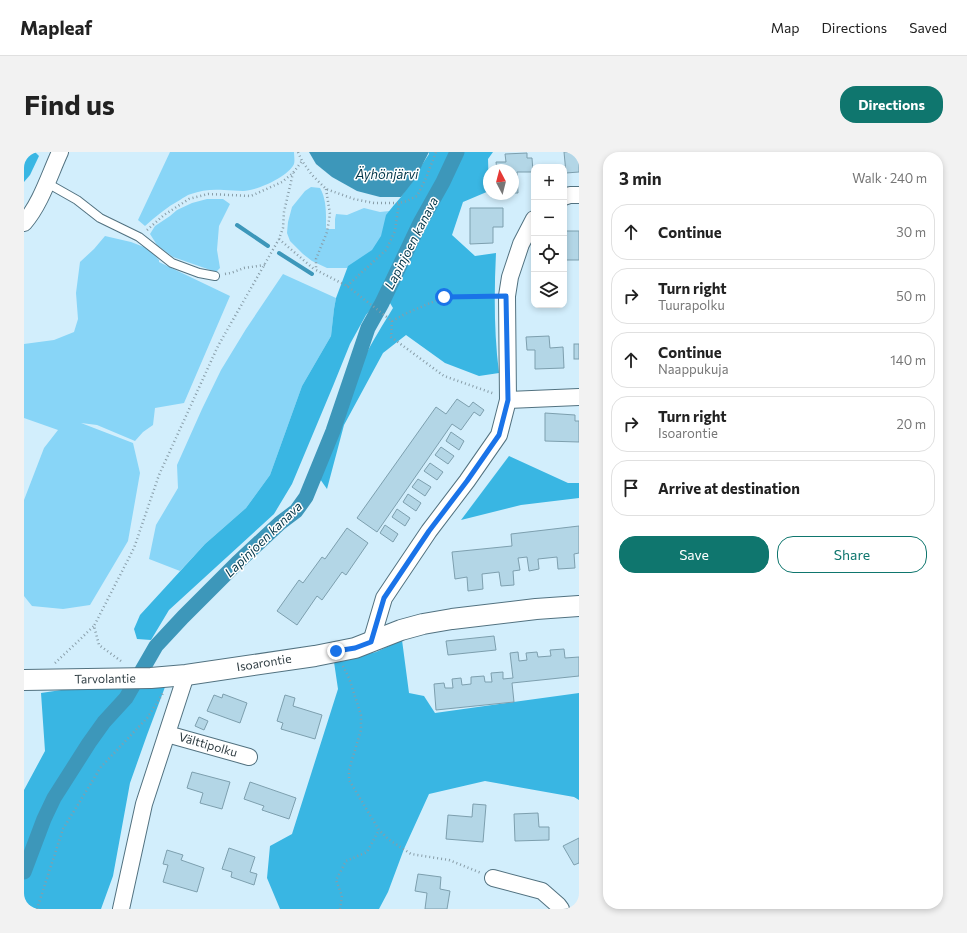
<!DOCTYPE html>
<html lang="en">
<head>
<meta charset="utf-8">
<style>
	:root { --surface:#fff; --page:#f2f2f2; --text:#222; --muted:#767676; --line:#e0e0e0; --accent:#0f766e }
	body { margin:0; font-family:Commissioner,sans-serif; background:var(--page); color:var(--text) }
	.controls { position:absolute; right:12px; top:12px; display:grid; overflow:hidden; border-radius:8px; box-shadow:0 2px 6px #0003 }
	.controls button { width:36px; height:36px; display:grid; place-items:center; padding:0; border:0; border-bottom:1px solid var(--line); background:var(--surface); color:var(--text); font:20px sans-serif }
	.compass { position:absolute; left:459px; top:12px; width:36px; height:36px; border-radius:50%; background:var(--surface); box-shadow:0 2px 6px #0003; rotate:353deg }
	.stop { position:absolute; width:12px; height:12px; margin:-9px; border:3px solid #1a73e8; border-radius:50%; background:#fff }
	.stop.end { background:#1a73e8; border-color:#fff; box-shadow:0 1px 4px #0008 }
	.list { margin:0; padding:0; list-style:none }
	h2 { display:flex; justify-content:space-between; align-items:center; height:52px; margin:0; padding:0 16px; font-size:17px }
	h2 small { font-size:13px; font-weight:400; color:var(--muted) }
	.list li { display:grid; grid-template-columns:26px 1fr auto; gap:12px; align-items:center; box-sizing:border-box; height:56px; margin:0 8px 8px; padding:0 8px; border:1px solid var(--line); border-radius:16px }
	.list b { display:block; font-size:15px; white-space:nowrap }
	.list p { margin:0; font-size:13px; white-space:nowrap; color:var(--muted) }
	.list em { font-size:13px; font-style:normal; color:var(--muted) }
	.actions { display:flex; gap:8px; padding:12px 16px }
	.actions a { flex:1; padding:9px 0; border:1px solid var(--accent); border-radius:16px; text-align:center; font-size:14px; color:var(--accent) }
	.actions .main { background:var(--accent); color:#fff }
	.icon { flex:none; width:22px; height:22px; fill:none; stroke:currentColor; stroke-width:2; stroke-linecap:round; stroke-linejoin:round }
	.map { position:relative; flex:none; width:555px; height:757px; overflow:hidden; border-radius:16px }
	header { display:flex; align-items:center; gap:24px; box-sizing:border-box; height:56px; padding:0 20px; background:var(--surface); border-bottom:1px solid var(--line) }
	header strong { font-size:19px }
	nav { display:flex; gap:22px; margin-inline-start:auto; font-size:14px }
	.intro { display:flex; align-items:center; justify-content:space-between; box-sizing:border-box; height:96px; padding:0 24px }
	h1 { margin:0; font-size:28px }
	.button { padding:10px 18px; border-radius:16px; background:var(--accent); color:#fff; font-size:14px; font-weight:700 }
	main { display:flex; gap:24px; padding:0 24px }
	aside { flex:1; background:var(--surface); border-radius:16px; box-shadow:0 2px 6px #0003 }
	.map>svg:first-child { display:block }
</style>
</head>
<body>
<header>
<strong>Mapleaf</strong>
<nav><a>Map</a><a>Directions</a><a>Saved</a></nav>
</header>
<div class="intro"><h1>Find us</h1><a class="button">Directions</a></div>
<main>
<div class="map">
<svg width="555" height="757" viewBox="0 0 555 757">
	<rect width="100%" height="100%" fill="#d2eefc"/>
	<g fill="#88d5f7">
		<path d="M146 0H270C270 3 271 9 270 12 264 25 232 39 219 39 213 39 206 38 200 38 189 37 177 38 167 42 163 43 159 46 156 48 143 55 132 64 121 74L114 68Z"/>
		<path d="M287 35 296 36C303 48 302 63 302 77H311V67L312 62 323 63 340 56 356 60 375 58 363 90 323 116H303L288 109 279 102 266 89 263 81 264 70 268 55 281 39Z"/>
		<polygon points="183,47 199,47 206,52 195,74 193,98 196,116 192,120 149,105 133,93 126,82 131,74 146,64 153,58 168,51"/>
		<polygon points="81,84 107,90 125,97 135,108 135,110 206,144 160,251 131,256 129,273 119,280 111,289 73,273 57,271 109,291 116,321 104,389 66,453 39,457 8,454 0,444 0,348 20,296 34,278 0,266 0,192 30,188 50,180 54,167 52,141 56,110 70,97"/>
		<polygon points="259,122 312,146 310,157 307,184 278,234 246,323 222,356 181,392 156,419 125,407 132,373 154,336 153,313 178,257 197,218 222,177"/>
	</g>
	<g fill="#39b6e3">
		<polygon points="0,0 11,0 15,4 6,23 0,30"/>
		<path d="M405 0H469L464 7 465 39 439 50 428 83 451 104 472 101C470 141 470 181 475 221L455 224 421 211 382 183 359 201 320 273 303 337 296 327C310 287 323 245 340 207 348 189 359 173 369 156L360 141 342 163 326 192 309 234 268 332 250 362 145 458 127 488 113 487 110 477 116 463 181 392 222 356 246 323 278 234 307 184 310 157 312 146 324 114 348 98 357 84 362 63 370 53 377 45 405 2Z"/>
		<polygon points="485,304 544,331 555,331 555,346 497,353 437,368"/>
		<polygon points="378,488 385,541 400,544 411,561 555,541 555,648 550,645 461,629 405,642 380,697 364,740 355,757 256,757 243,726 246,694 268,682 314,537 310,510 352,500"/>
		<polygon points="98,529 141,535 123,583 106,631 89,724 77,757 0,757 0,638 21,599 17,541"/>
	</g>
	<polygon fill="#3d97ba" points="285,0 405,0 391,27 377,45 356,45 333,39 308,25 292,12"/>
	<g fill="none" stroke-linecap="round" stroke-linejoin="round">
		<g stroke="#3d97ba" stroke-width="4">
			<polyline points="213,73 244,94"/>
			<polyline points="255,101 288,122"/>
		</g>
		<polyline stroke="#3d97ba" stroke-width="15" points="0,720 20,667 30,646 65,591 80,570 102,546 132,494 159,465 213,411 256,371 272,359 282,345 309,279 344,176 358,151 396,71 419,30 433,0"/>
	</g>
	<g fill="#b3d6e6" stroke="#7d9fae">
		<polygon points="540,0 555,0 555,20 542,21"/>
		<polygon points="503,1 503,6 508,6 509,20 493,20 494,41 489,41 489,18 473,18 472,10 482,10 481,2"/>
		<polygon points="446,56 479,56 479,75 469,75 469,91 446,92"/>
		<rect x="540" y="79" width="15" height="29"/>
		<polygon points="525,184 526,196 539,195 540,216 511,217 511,198 503,198 502,185"/>
		<rect x="550" y="192" width="5" height="15"/>
		<polygon points="433,247 445,255 449,250 460,258 456,264 450,260 437,278 428,272 353,380 333,366 412,255 422,262"/>
		<polygon points="521,261 551,263 551,269 555,269 555,290 521,289"/>
		<polygon points="427,280 440,289 435,298 422,289"/>
		<polygon points="417,295 430,304 424,312 411,303"/>
		<polygon points="406,311 419,320 413,328 400,319"/>
		<polygon points="394,327 407,335 401,344 388,335"/>
		<polygon points="384,342 397,351 392,359 379,350"/>
		<polygon points="373,357 386,366 381,374 368,365"/>
		<polygon points="361,373 374,382 369,390 356,381"/>
		<polygon points="555,374 555,401 550,402 551,416 534,417 533,405 514,407 515,417 505,419 503,405 494,406 496,418 489,419 490,433 477,434 475,420 458,422 459,437 444,439 443,425 431,427 428,400 488,394 487,382"/>
		<polygon points="323,376 344,391 322,423 318,420 298,448 293,444 273,473 253,459 275,428 279,431 298,405 301,407"/>
		<polygon points="470,484 472,498 424,503 422,489"/>
		<polygon points="540,497 541,506 555,505 555,524 488,531 490,550 412,558 410,532 420,531 421,536 429,536 428,527 437,526 438,533 447,532 447,525 460,524 461,530 468,530 467,521 479,520 479,527 489,526 486,501 494,500 495,509 503,508 502,501 513,500 514,505 527,504 526,498"/>
		<polygon points="199,542 223,551 216,571 183,559 190,543 198,546"/>
		<polygon points="261,543 271,546 269,554 298,563 291,587 257,577 259,571 253,569"/>
		<polygon points="175,565 184,569 180,578 171,574"/>
		<polygon points="168,620 206,630 198,657 176,651 179,641 163,636"/>
		<polygon points="226,630 272,646 265,667 238,658 240,654 220,647"/>
		<polygon points="449,652 462,653 459,690 422,687 424,663 448,665"/>
		<polygon points="514,661 515,675 525,675 525,688 491,689 490,662"/>
		<polygon points="555,686 555,711 550,713 539,694"/>
		<polygon points="205,696 231,705 226,720 233,722 230,733 207,725 208,720 198,717"/>
		<polygon points="143,698 159,703 157,708 180,716 173,740 139,730 144,713 139,712"/>
		<polygon points="394,722 417,725 416,737 426,739 423,757 401,757 403,741 391,739"/>
	</g>
	<g fill="none" stroke-linecap="round" stroke-linejoin="round">
		<g stroke="#527280" stroke-width="10">
			<polyline id="service" points="23,31 53,48 76,66 115,85 148,111 175,121 191,124"/>
		</g>
		<g stroke="#527280" stroke-width="18">
			<g id="minor">
				<polyline points="540,45 546,43 555,43"/>
				<path d="M0 71C17 51 25 24 36 0"/>
				<polyline points="484,248 483,144 486,125 497,92 510,67"/>
				<polyline points="347,490 360,446 370,431 405,379 443,329 475,283 484,248 555,245"/>
				<polyline points="143,582 225,605"/>
				<polyline points="469,726 518,739 534,753 537,757"/>
				<polyline points="97,757 120,652 162,523"/>
			</g>
		</g>
		<g stroke="#527280" stroke-width="22">
			<polyline id="tertiary" points="0,528 127,526 162,523 291,504 331,496 377,478 399,472 428,467 512,457 555,454"/>
		</g>
		<g stroke="#889da8" stroke-width="2.5" stroke-dasharray="1 3" stroke-linecap="butt">
			<polyline points="274,0 278,9 288,23 302,37 330,47 350,51 375,51 383,49 393,44 402,26 412,0"/>
			<polyline points="302,37 306,62 303,80 292,107 292,118 323,134 368,169"/>
			<polyline points="123,78 140,63 165,47 184,42 227,44 258,30 269,21 278,9"/>
			<polyline points="255,87 291,118"/>
			<polyline points="201,122 207,121 220,116 241,113"/>
			<polyline points="323,134 362,98 371,79 375,51"/>
			<polyline points="368,169 367,185 420,224 471,242"/>
			<polyline points="368,169 383,161 420,145 468,144"/>
			<polyline points="97,509 75,493 70,474 110,396 135,323 194,194 255,87 259,76 260,60 269,21"/>
			<polyline points="31,511 70,474"/>
			<polyline points="319,514 325,526 337,563 337,578 325,618 325,628 355,678 364,687 387,702 425,708 457,721"/>
			<polyline points="13,757 39,677 77,615 124,565 139,541"/>
			<polyline points="316,757 318,744 312,728 322,709 343,700 355,678"/>
		</g>
		<use href="#service" stroke="#fff" stroke-width="8"/>
		<use href="#minor" stroke="#fff" stroke-width="16"/>
		<use href="#tertiary" stroke="#fff" stroke-width="20"/>
	</g>
	<g fill="none" stroke-linecap="round" stroke-linejoin="round">
		<polyline stroke="#1a73e8" stroke-width="5" points="312,499 331,496 347,490 360,446 405,379 443,329 475,283 484,248 482,144 420,145"/>
	</g>
	<g text-anchor="middle" stroke-width="3" stroke-linejoin="round" paint-order="stroke">
		<g font-size="12" fill="#2e3c42" stroke="#fff">
			<text transform="translate(240 511) rotate(-9)" y="4">Isoarontie</text>
			<text transform="translate(81 527) rotate(-1)" y="4">Tarvolantie</text>
			<text transform="translate(184 593) rotate(16)" y="4">Välttipolku</text>
		</g>
		<g font-size="13" font-style="italic" fill="#003649" stroke="#fff">
			<text x="363" y="27">Äyhönjärvi</text>
			<text transform="translate(387 91) rotate(-63)" y="5">Lapinjoen kanava</text>
			<text transform="translate(239 387) rotate(-44)" y="5">Lapinjoen kanava</text>
		</g>
	</g>
</svg>
<div class="controls">
<button>+</button>
<button>−</button>
<button><svg class="icon" aria-label="locate" viewBox="0 0 24 24"><circle cx="12" cy="12" r="6"/><path d="M12 2v4M12 18v4M2 12h4M18 12h4"/></svg></button>
<button><svg class="icon" aria-label="layers" viewBox="0 0 24 24"><path d="M12 4l9 5-9 5-9-5zM3 14l9 5 9-5"/></svg></button>
</div>
<svg class="compass" viewBox="-18 -18 36 36"><path d="M0-13l5 13h-10z" fill="#e53935"/><path d="M0 13l5-13h-10z" fill="#767676"/></svg>
<div class="stop" style="left:420px;top:145px"></div>
<div class="stop end" style="left:312px;top:499px"></div>
</div>
<aside>
<h2>3 min<small>Walk · 240 m</small></h2>
<ul class="list">
<li><svg class="icon" aria-label="ahead" viewBox="0 0 24 24"><path d="M12 20V5M6 11l6-6 6 6"/></svg><div><b>Continue</b></div><em>30 m</em></li>
<li><svg class="icon" aria-label="right" viewBox="0 0 24 24"><path d="M7 20v-9h11M14 6l5 5-5 5"/></svg><div><b>Turn right</b><p>Tuurapolku</p></div><em>50 m</em></li>
<li><svg class="icon" aria-label="ahead" viewBox="0 0 24 24"><path d="M12 20V5M6 11l6-6 6 6"/></svg><div><b>Continue</b><p>Naappukuja</p></div><em>140 m</em></li>
<li><svg class="icon" aria-label="right" viewBox="0 0 24 24"><path d="M7 20v-9h11M14 6l5 5-5 5"/></svg><div><b>Turn right</b><p>Isoarontie</p></div><em>20 m</em></li>
<li><svg class="icon" aria-label="arrive" viewBox="0 0 24 24"><path d="M6 21V4h12l-3 4 3 4H6"/></svg><div><b>Arrive at destination</b></div></li>
</ul>
<div class="actions"><a class="main">Save</a><a>Share</a></div>
</aside>
</main>
</body>
</html>
